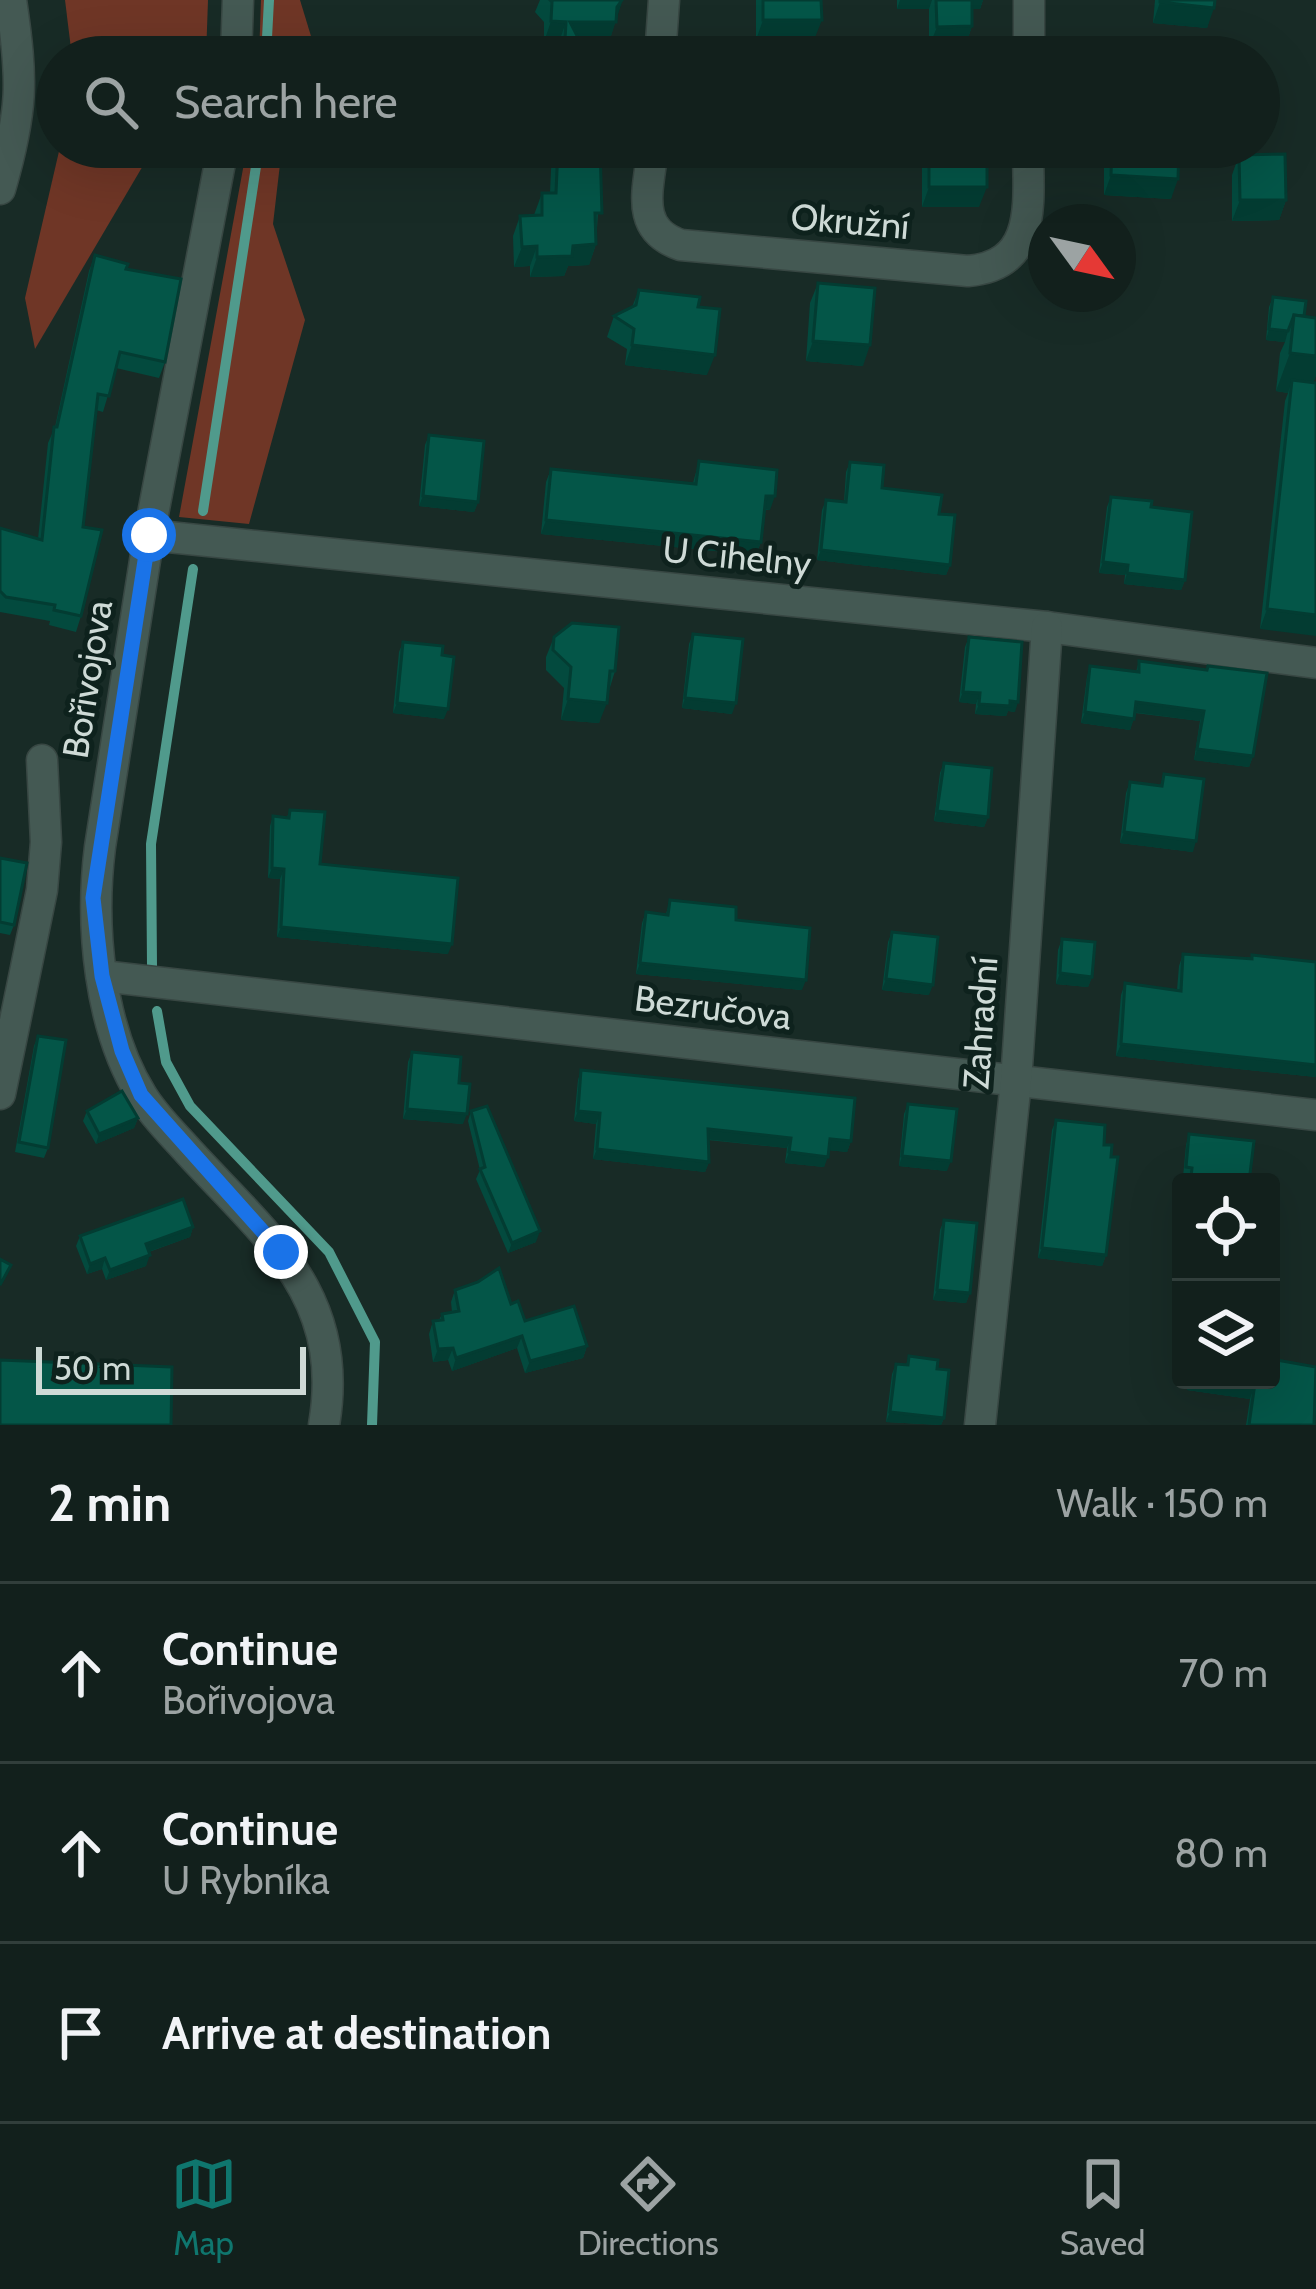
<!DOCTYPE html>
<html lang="en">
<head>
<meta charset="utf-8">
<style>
	:root { --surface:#12201c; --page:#1f2d29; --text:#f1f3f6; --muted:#9ca3a3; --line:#313e3b; --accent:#0f766e }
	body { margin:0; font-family:Cabin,sans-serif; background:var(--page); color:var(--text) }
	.controls { position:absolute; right:36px; bottom:36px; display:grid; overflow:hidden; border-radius:12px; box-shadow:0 12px 48px #0002 }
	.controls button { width:108px; height:108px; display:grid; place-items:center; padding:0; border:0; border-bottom:3px solid var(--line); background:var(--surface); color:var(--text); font:60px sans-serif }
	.compass { position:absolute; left:1028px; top:204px; width:108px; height:108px; border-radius:50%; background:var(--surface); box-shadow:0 12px 48px #0002; rotate:123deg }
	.scale { position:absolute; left:36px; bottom:30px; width:270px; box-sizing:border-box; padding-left:12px; border:6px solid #cedad6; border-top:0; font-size:33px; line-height:42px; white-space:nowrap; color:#cedad6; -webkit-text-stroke:9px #0e221d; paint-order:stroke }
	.stop { position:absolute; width:36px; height:36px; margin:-27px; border:9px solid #1a73e8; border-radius:50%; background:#fff }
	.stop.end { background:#1a73e8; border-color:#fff; box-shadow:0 3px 12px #0008 }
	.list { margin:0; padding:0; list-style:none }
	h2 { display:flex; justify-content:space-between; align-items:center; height:156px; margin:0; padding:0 48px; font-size:51px }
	h2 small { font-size:39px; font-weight:400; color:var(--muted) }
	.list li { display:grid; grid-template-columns:78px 1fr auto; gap:36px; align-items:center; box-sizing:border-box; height:180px; padding:0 48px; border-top:3px solid var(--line) }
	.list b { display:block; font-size:45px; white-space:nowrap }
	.list p { margin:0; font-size:39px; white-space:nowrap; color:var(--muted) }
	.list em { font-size:39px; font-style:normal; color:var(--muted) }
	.icon { flex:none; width:66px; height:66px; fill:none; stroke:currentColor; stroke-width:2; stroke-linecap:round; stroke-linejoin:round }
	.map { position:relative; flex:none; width:1316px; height:1425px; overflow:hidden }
	.search { position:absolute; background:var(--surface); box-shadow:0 12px 48px #0002; left:36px; right:36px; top:36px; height:132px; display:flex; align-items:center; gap:30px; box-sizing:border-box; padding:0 42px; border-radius:66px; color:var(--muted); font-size:45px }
	.sheet { height:696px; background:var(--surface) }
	nav { display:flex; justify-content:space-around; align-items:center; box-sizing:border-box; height:168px; border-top:3px solid var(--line); background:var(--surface); font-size:33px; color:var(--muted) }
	nav a { display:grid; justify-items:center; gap:6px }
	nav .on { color:var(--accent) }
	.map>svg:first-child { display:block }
</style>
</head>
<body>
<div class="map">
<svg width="1316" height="1425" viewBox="0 0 1316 1425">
	<rect width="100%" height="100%" fill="#182b26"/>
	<g fill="#6f3626">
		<polygon points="65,0 208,0 206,57 72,57"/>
		<polygon points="261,0 300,0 314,46 311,57 259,57"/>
		<polygon points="60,147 154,147 35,349 25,298"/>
		<polygon points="247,147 282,147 273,224 305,320 249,524 179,517"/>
	</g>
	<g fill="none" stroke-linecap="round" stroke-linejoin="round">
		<g stroke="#509a8c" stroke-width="10">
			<polyline points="266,57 269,0"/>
			<polyline points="203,511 259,147"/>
			<polyline points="152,966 151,844 193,569"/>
			<polyline points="157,1011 166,1062 190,1106 329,1252 375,1342 372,1425"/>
		</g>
		<g stroke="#384743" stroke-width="33">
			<g id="street">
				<polyline points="236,57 238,0"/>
				<polyline points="660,57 664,0"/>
				<polyline points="1029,57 1029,0"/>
				<path d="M223 147 149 535 100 847C90 926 99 1027 142 1096 155 1117 173 1134 189 1152 268 1238 346 1296 324 1425"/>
				<path d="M653 147C649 188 633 229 681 245L968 271C1039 265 1028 200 1028 147"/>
				<path d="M0 189C23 110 23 81 11 0"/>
				<polyline points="149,535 1047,627 1316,663"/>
				<polyline points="102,976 1316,1115"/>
				<polyline points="0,1094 42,890 46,842 42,760"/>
				<polyline points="980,1425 1016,1081 1047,627"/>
			</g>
		</g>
		<use href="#street" stroke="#445953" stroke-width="30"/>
	</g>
	<g fill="#034a3e">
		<polygon points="540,0 622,0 609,42 580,42 588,57 558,57 559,42 544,42 544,22 535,12"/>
		<polygon points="756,0 821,0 814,40 756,40"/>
		<polygon points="897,0 983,0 980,9 972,9 972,26 965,47 929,47 929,9 897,9"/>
		<polygon points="1155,0 1215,0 1207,28 1153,23"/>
		<polygon points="552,147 608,147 601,166 596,244 589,265 568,266 564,276 530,277 530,266 514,267 513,236 520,216 534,215 542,193 550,193"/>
		<polygon points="926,147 987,147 979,207 922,207 922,159"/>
		<polygon points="1110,147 1179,147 1171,199 1104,195 1104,164"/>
		<polygon points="1239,155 1286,200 1279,220 1232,221 1232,175"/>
		<polygon points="95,255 126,269 165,362 159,378 116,368 103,412 96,410 83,527 81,616 76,632 49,625 50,621 0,612 0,528 38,539 48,443 55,427 89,271"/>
		<polygon points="818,283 863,366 806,361 810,303"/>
		<polygon points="639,290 698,307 707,375 625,365 627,349 607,337 614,316 632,307"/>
		<polygon points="1273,297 1304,316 1316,318 1316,375 1313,383 1316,553 1260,629 1285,401 1288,393 1276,391 1280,353 1285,342 1266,340 1269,307"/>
		<polygon points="429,435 478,502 474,512 419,506 425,445"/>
		<polygon points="699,461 770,510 764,510 761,542 756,555 541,534 546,482 551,469 693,483"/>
		<polygon points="850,462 882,488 939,514 950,565 946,575 817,560 822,510 826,500 844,502 846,472"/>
		<polygon points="1111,497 1151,507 1185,580 1181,590 1124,584 1125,575 1099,573 1107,507"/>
		<polygon points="693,634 732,714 682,708 689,644"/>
		<polygon points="554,637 615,671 599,723 561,720 564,688 546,670 546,657"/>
		<polygon points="969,637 1015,712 1008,711 1006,716 975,714 976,704 959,702 965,647"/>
		<polygon points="403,642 442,655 444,719 393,713 399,652"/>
		<polygon points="1139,661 1253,756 1249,767 1194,760 1200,721 1135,713 1130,730 1081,723 1087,677 1090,666 1136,672"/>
		<polygon points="944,763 988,817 984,827 934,821 940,773"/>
		<polygon points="1164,774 1193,852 1120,843 1126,793 1130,782 1160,786"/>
		<polygon points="290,810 320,864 448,954 277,937 280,879 268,878 270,826 273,816 287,817"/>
		<polygon points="0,858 14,925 10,935 0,933"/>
		<polygon points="670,900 802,990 636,974 642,923 646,912 666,914"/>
		<polygon points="892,932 929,995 882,990 888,942"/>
		<polygon points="1062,939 1092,977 1088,987 1056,984 1058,950"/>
		<polygon points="1183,954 1316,961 1316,1077 1116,1056 1121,995 1125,983 1177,990 1179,966"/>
		<polygon points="38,1036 48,1148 44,1158 15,1152 34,1046"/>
		<polygon points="412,1052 459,1083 463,1124 403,1119 408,1062"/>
		<polygon points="581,1070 851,1141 847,1152 829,1150 824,1167 785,1163 787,1148 708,1140 709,1162 705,1172 593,1159 596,1124 574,1121 578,1080"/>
		<polygon points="908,1104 947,1171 899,1166 904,1114"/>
		<polygon points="87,1111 138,1118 134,1128 96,1144 83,1121"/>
		<polygon points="471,1111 536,1242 508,1253 476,1179 480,1170 468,1121"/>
		<polygon points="1056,1120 1104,1145 1106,1255 1102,1266 1038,1258 1052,1130"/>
		<polygon points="1189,1134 1249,1182 1188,1182 1188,1178 1183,1177 1186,1145"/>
		<polygon points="944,1220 970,1293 966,1303 933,1300 940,1230"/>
		<polygon points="193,1227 190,1237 149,1252 146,1266 106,1280 102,1269 87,1274 76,1246 80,1236"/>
		<polygon points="455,1290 511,1304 525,1321 587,1346 583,1358 525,1373 517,1348 452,1371 448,1360 433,1362 429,1334 433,1321 439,1320 442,1314 452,1312 451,1302"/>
		<polygon points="909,1356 937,1369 944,1418 941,1425 886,1422 892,1374 896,1364 906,1365"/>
		<polygon points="1189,1380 1271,1380 1314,1425 1246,1425 1250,1399 1187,1390"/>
	</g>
	<g fill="#033c32">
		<polygon points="900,0 932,0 929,9 897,9"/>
		<polygon points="968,0 983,0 980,9 965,9"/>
		<polygon points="622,2 609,42 565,42 570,22 617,7"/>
		<polygon points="1160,2 1214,8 1207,28 1153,23"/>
		<polygon points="763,20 822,20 814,40 756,40"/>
		<polygon points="551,21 566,22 559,42 544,42"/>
		<polygon points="972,26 965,47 929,47 937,27"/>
		<polygon points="599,147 608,147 600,166"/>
		<polygon points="1111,175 1178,179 1171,199 1104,195"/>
		<polygon points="929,187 987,187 979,207 922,207"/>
		<polygon points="1240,200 1286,200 1279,220 1232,221"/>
		<polygon points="596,244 589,265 568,266 564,276 530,277 537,257 573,246"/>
		<polygon points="537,246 530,266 514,267 522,247"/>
		<polygon points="1269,329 1288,331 1285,342 1266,340"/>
		<polygon points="813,341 870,345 863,366 806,361"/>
		<polygon points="632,345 715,355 707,375 625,365"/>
		<polygon points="1290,353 1316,356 1316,375 1309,395 1292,380 1288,393 1276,391"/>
		<polygon points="423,496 478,502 474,512 419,506"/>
		<polygon points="766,496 775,496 770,510 761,509"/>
		<polygon points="546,520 761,542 756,555 541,534"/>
		<polygon points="821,550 950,565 946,575 817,560"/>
		<polygon points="1103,562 1128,565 1125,575 1099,573"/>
		<polygon points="1127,573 1185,580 1181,590 1124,584"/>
		<polygon points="1267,609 1316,615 1316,636 1260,629"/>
		<polygon points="963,692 980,693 976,704 959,702"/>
		<polygon points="685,698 736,703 732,714 682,708"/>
		<polygon points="568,699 607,703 599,723 561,720"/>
		<polygon points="1010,701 1018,702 1015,712 1008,711 1006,716 975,714 979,704"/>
		<polygon points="1136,702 1204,711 1200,721 1132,712"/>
		<polygon points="397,703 448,709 444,719 393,713"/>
		<polygon points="1085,712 1134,719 1130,730 1081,723"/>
		<polygon points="1197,749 1253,756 1249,767 1194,760"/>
		<polygon points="937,811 988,817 984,827 934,821"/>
		<polygon points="1124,832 1196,841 1193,852 1120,843"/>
		<polygon points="272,868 284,869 280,879 268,878"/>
		<polygon points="281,927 452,944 448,954 277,937"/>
		<polygon points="640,963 806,980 802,990 636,974"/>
		<polygon points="1060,973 1092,977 1088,987 1056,984"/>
		<polygon points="886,979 933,985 929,995 882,990"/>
		<polygon points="1121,1044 1316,1065 1316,1077 1116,1056"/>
		<polygon points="407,1109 467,1114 463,1124 403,1119"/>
		<polygon points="578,1111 600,1113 596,1124 574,1121"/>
		<polygon points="138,1118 134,1128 96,1144 99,1134"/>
		<polygon points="708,1129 791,1138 787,1148 704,1139"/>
		<polygon points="830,1139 851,1141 847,1152 826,1150"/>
		<polygon points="597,1149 709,1162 705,1172 593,1159"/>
		<polygon points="789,1152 828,1157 824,1167 785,1163"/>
		<polygon points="902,1156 951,1161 947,1171 899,1166"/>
		<polygon points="1191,1177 1235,1182 1189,1182"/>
		<polygon points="193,1227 190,1237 142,1254 146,1244"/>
		<polygon points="540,1231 536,1242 508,1253 512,1243"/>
		<polygon points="1042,1248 1106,1255 1102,1266 1038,1258"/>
		<polygon points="150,1255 146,1266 106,1280 110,1270"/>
		<polygon points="105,1258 102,1269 87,1274 90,1264"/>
		<polygon points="937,1290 970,1293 966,1303 933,1300"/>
		<polygon points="522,1336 517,1348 452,1371 456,1358"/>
		<polygon points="587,1346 583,1358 525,1373 530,1361"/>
		<polygon points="453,1348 448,1360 433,1362 438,1349"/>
		<polygon points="1190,1380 1231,1380 1255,1383 1250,1399 1187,1390"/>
		<polygon points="890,1412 944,1418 941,1425 886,1422"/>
	</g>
	<g fill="#045648" stroke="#033c32" stroke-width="3">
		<polygon points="550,0 622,0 617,7 616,22 570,22 588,57 564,57 566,22 551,21 552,2"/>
		<polygon points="763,0 821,0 822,20 763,20"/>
		<polygon points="936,0 972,0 972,26 937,27"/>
		<polygon points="1160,0 1215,0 1214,8 1160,2"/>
		<polygon points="558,147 600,147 602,213 595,213 596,244 573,246 572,256 537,257 537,246 522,247 520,216 542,215 542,193 556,193"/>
		<rect x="929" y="147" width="58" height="40"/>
		<polygon points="1112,147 1179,147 1178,179 1111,175"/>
		<polygon points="1285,154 1286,200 1240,200 1239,155"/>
		<polygon points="95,255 128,264 126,269 181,279 165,362 120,352 109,396 98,394 83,527 102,530 81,616 54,610 55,605 6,597 0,591 0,528 42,540 54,427 57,427"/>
		<polygon points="818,283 875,288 870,345 813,341"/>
		<polygon points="639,290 700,297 698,307 720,309 715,355 632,345 634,329 614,316 636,305"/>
		<polygon points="1273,297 1306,301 1304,316 1294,315 1288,331 1269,329"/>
		<polygon points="1294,315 1316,318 1316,356 1290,353"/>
		<polygon points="1292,380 1316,383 1316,615 1267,609"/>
		<polygon points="429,435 484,441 478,502 423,496"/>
		<polygon points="699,461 777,470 775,496 766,496 761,542 546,520 551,469 696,484"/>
		<polygon points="850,462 884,465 882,488 942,495 939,514 955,515 950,565 821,550 826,500 846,502"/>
		<polygon points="1111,497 1152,501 1151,507 1192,512 1185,580 1127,573 1128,565 1103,562"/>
		<polygon points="572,623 619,627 615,671 610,671 607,703 568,699 571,667 553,650 554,637"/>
		<polygon points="693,634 743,639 736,703 685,698"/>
		<polygon points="969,637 1022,642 1018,702 1010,701 1010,706 979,704 980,693 963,692"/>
		<polygon points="403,642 443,646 442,655 454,657 448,709 397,703"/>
		<polygon points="1139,661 1207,670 1208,666 1267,673 1253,756 1197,749 1204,711 1136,702 1134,719 1085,712 1090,666 1139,672"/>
		<polygon points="944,763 992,768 988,817 937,811"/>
		<polygon points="1164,774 1204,779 1196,841 1124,832 1130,782 1162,786"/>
		<polygon points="290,810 325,812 320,864 458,878 452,944 281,927 284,869 272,868 273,816 289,818"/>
		<polygon points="0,858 27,863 14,925 0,922"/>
		<polygon points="670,900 736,907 736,920 810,928 806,980 640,963 646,912 668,915"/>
		<polygon points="892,932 938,937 933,985 886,979"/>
		<polygon points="1062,939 1095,942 1092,977 1060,973"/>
		<polygon points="1183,954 1252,959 1252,955 1316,962 1316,1065 1121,1044 1125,983 1181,991"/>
		<polygon points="38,1036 66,1040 48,1148 19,1142"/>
		<polygon points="412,1052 461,1057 459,1083 470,1084 467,1114 407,1109"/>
		<polygon points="581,1070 855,1098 851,1141 830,1139 828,1157 789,1152 791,1138 708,1129 709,1162 597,1149 600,1113 578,1111"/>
		<polygon points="122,1091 138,1118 99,1134 87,1111"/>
		<polygon points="908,1104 957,1109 951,1161 902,1156"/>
		<polygon points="487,1106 540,1231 512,1243 480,1169 485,1167 471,1111"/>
		<polygon points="1056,1120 1105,1125 1104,1145 1112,1145 1111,1157 1118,1157 1106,1255 1042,1248"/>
		<polygon points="1189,1134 1254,1141 1249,1182 1191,1177 1192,1168 1186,1167"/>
		<polygon points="183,1199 193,1227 146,1244 150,1255 110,1270 105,1258 90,1264 80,1236"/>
		<polygon points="944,1220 977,1223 970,1293 937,1290"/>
		<polygon points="0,1259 11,1265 0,1285"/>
		<polygon points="499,1268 511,1304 518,1301 525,1321 574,1306 587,1346 530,1361 522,1336 456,1358 453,1348 438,1349 433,1321 443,1320 442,1314 459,1311 455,1290 478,1282"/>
		<polygon points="909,1356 938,1360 937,1369 949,1370 944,1418 890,1412 896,1364 908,1365"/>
		<polygon points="1271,1359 1316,1367 1314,1425 1249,1425 1255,1383 1231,1380 1271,1380"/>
		<polygon points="0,1360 172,1367 171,1425 0,1425"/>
	</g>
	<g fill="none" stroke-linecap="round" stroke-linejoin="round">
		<polyline stroke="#1a73e8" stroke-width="15" points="149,535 93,898 102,976 122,1051 141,1095 281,1252"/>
	</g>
	<g text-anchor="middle" stroke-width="10" stroke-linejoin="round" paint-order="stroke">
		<g font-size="36" fill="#cedad6" stroke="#0e221d">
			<text transform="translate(850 221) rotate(5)" y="13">Okružní</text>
			<text transform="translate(737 556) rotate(6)" y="13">U Cihelny</text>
			<text transform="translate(87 679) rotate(-81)" y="13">Bořivojova</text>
			<text transform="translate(713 1007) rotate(7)" y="13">Bezručova</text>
			<text transform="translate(980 1023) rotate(-86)" y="13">Zahradní</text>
		</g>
	</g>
</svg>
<div class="controls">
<button><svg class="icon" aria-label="locate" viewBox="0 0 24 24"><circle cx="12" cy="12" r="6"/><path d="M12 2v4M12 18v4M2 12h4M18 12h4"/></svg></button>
<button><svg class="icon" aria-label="layers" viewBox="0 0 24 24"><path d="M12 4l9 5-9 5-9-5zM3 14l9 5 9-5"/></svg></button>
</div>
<svg class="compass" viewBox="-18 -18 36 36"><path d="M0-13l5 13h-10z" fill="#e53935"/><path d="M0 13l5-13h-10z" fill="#9ca3a3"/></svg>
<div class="scale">50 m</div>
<div class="stop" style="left:149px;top:535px"></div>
<div class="stop end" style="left:281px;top:1252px"></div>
<div class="search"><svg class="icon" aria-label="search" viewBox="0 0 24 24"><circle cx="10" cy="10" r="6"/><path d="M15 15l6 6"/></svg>Search here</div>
</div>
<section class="sheet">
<h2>2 min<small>Walk · 150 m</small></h2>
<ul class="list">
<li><svg class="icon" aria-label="ahead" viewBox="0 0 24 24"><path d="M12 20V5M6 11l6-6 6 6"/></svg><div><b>Continue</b><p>Bořivojova</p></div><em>70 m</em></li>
<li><svg class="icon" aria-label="ahead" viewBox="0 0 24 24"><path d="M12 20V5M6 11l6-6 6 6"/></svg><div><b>Continue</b><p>U Rybníka</p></div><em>80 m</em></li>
<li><svg class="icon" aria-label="arrive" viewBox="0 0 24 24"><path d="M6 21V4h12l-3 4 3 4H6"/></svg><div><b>Arrive at destination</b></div></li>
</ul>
</section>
<nav>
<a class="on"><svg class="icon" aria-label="map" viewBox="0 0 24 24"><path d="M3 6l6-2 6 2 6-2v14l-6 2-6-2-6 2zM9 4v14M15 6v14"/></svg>Map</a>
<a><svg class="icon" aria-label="directions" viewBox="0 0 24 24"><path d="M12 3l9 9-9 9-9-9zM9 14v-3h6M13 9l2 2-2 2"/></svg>Directions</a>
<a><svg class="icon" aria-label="saved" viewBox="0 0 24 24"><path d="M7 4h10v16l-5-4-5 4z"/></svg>Saved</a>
</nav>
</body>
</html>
